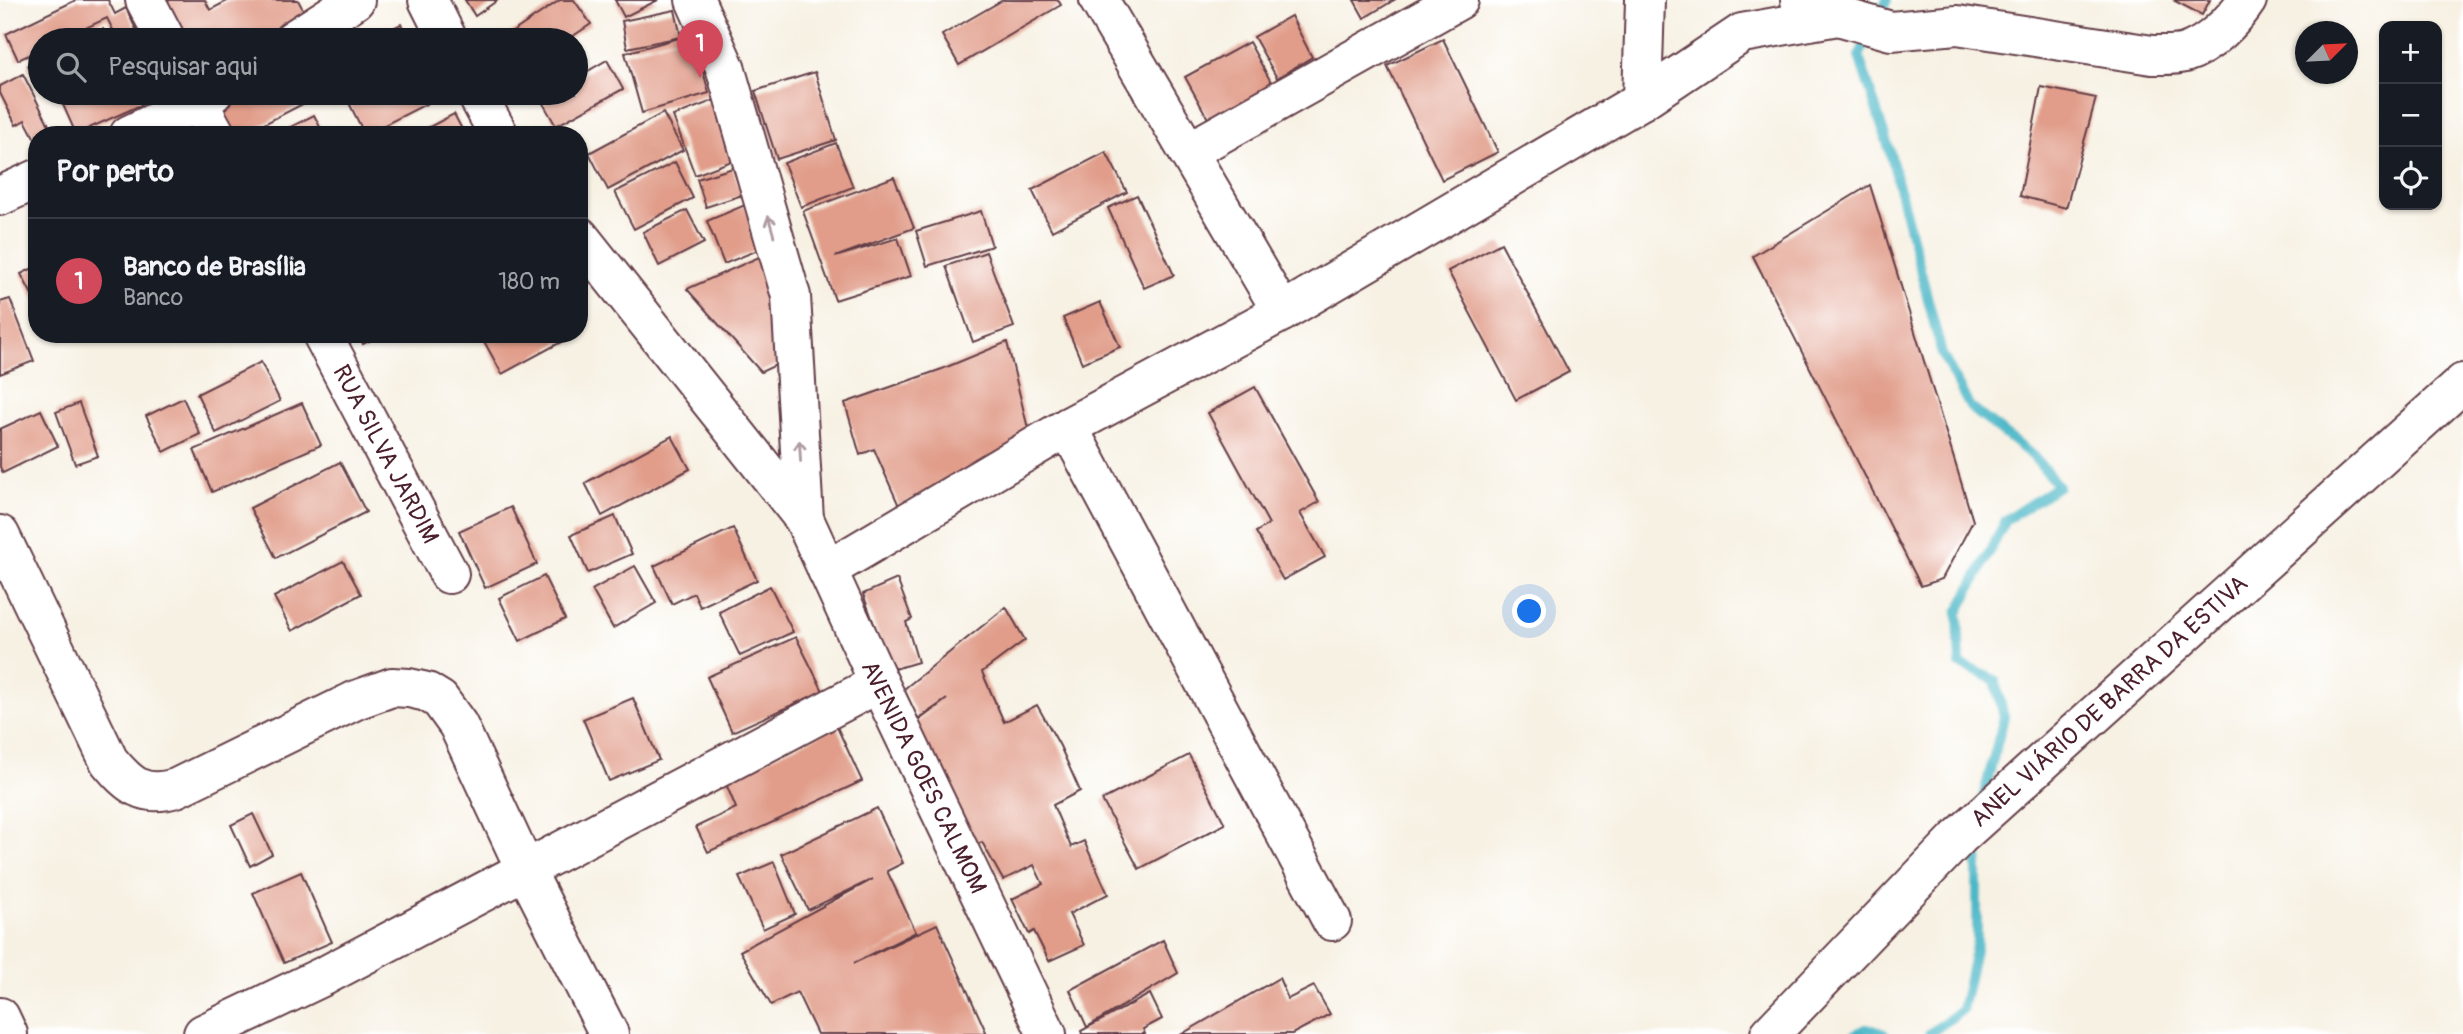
<!DOCTYPE html>
<html lang="pt">
<head>
<meta charset="utf-8">
<style>
	:root { --surface:#171b24; --page:#242831; --text:#f1f3f6; --muted:#9ea1a6; --line:#363941; --accent:#d1495b }
	body { margin:0; font-family:Pangolin,sans-serif; background:var(--page); color:var(--text) }
	.controls { position:absolute; right:21px; top:21px; display:grid; overflow:hidden; border-radius:14px; box-shadow:0 2px 5px #0004 }
	.controls button { width:63px; height:63px; display:grid; place-items:center; padding:0; border:0; border-bottom:2px solid var(--line); background:var(--surface); color:var(--text); font:35px sans-serif }
	.compass { position:absolute; left:2295px; top:21px; width:63px; height:63px; border-radius:50%; background:var(--surface); box-shadow:0 2px 5px #0004; rotate:66deg }
	.you { position:absolute; left:1530px; top:612px; width:24px; height:24px; margin:-18px; border:5px solid #fff; border-radius:50%; background:#1a73e8; box-shadow:0 0 0 10px #1a73e833 }
	.badge { display:grid; place-items:center; width:46px; height:46px; border-radius:50%; background:var(--accent); color:#fff; font-size:23px; font-weight:700 }
	.pin { position:absolute; translate:-50% -58px; filter:drop-shadow(0 2px 4px #0008) }
	.pin::after { content:''; position:absolute; top:37px; width:24px; height:21px; background:inherit; clip-path:polygon(0 0,100% 0,50% 100%) }
	.list { margin:0; padding:0; list-style:none }
	h2 { display:flex; justify-content:space-between; align-items:center; height:91px; margin:0; padding:0 28px; font-size:30px }
	h2 small { font-size:23px; font-weight:400; color:var(--muted) }
	.list li { display:grid; grid-template-columns:46px 1fr auto; gap:21px; align-items:center; box-sizing:border-box; height:126px; padding:0 28px; border-top:2px solid var(--line) }
	.list b { display:block; font-size:26px; white-space:nowrap }
	.list p { margin:0; font-size:23px; white-space:nowrap; color:var(--muted) }
	.list em { font-size:23px; font-style:normal; color:var(--muted) }
	.icon { flex:none; width:38px; height:38px; fill:none; stroke:currentColor; stroke-width:2; stroke-linecap:round; stroke-linejoin:round }
	.map { position:relative; flex:none; width:2463px; height:1034px; overflow:hidden }
	.search { position:absolute; background:var(--surface); box-shadow:0 2px 5px #0004; left:28px; top:28px; width:560px; height:77px; display:flex; align-items:center; gap:18px; box-sizing:border-box; padding:0 24px; border-radius:38px; color:var(--muted); font-size:26px }
	.panel { position:absolute; background:var(--surface); box-shadow:0 2px 5px #0004; left:28px; top:126px; width:560px; height:217px; border-radius:28px }
	.map>svg:first-child { display:block }
</style>
</head>
<body>
<div class="map">
<svg width="2463" height="1034" viewBox="0 0 2463 1034">
	<rect width="100%" height="100%" fill="#fff"/>
	<filter id="ink" filterUnits="userSpaceOnUse"><feTurbulence type="fractalNoise" baseFrequency=".0143" numOctaves="2"/><feDisplacementMap in="SourceGraphic" scale="14" xChannelSelector="R" yChannelSelector="G"/><feConvolveMatrix kernelMatrix="1 2 1 2 8 2 1 2 1" color-interpolation-filters="sRGB"/></filter>
	<filter id="wash" filterUnits="userSpaceOnUse"><feTurbulence type="fractalNoise" baseFrequency=".00686" numOctaves="4" result="noise"/><feDisplacementMap in="SourceGraphic" scale="28" xChannelSelector="R" yChannelSelector="G"/><feGaussianBlur stdDeviation="1.57" result="paint"/><feColorMatrix in="noise" values="0 0 0 0 0 0 0 0 0 0 0 0 0 0 0 0 0 1.4 0 .05"/><feComposite in="paint" operator="in"/></filter>
	<g filter="url(#wash)">
		<rect width="100%" height="100%" fill="#f7f1e3"/>
		<g fill="none" stroke-linecap="round" stroke-linejoin="round">
			<g stroke="#4bb7c7" stroke-width="10">
				<polyline points="1887,0 1859,56 1890,152 1942,354 1970,407 2033,456 2058,486 2006,520 1958,613 1960,664 1995,680 2004,717 1983,798"/>
				<polyline points="1856,1034 1867,1028 1884,1034"/>
				<polyline points="1929,1034 1962,1010 1977,941 1977,865 1980,832"/>
			</g>
		</g>
		<g id="blocks">
			<g fill="#e19d8a">
				<polygon points="76,0 108,0 115,14 126,8 141,40 118,40 107,18 60,40 40,40 40,50 18,60 6,34"/>
				<polygon points="167,0 205,0 210,10 229,0 298,0 307,17 264,40 188,40"/>
				<polygon points="465,0 498,0 475,16"/>
				<polygon points="560,0 574,0 591,24 567,40 507,40 505,37"/>
				<polygon points="615,0 658,0 624,17"/>
				<polygon points="1003,0 1058,0 1061,5 959,65 942,35"/>
				<polygon points="1354,0 1394,0 1364,18"/>
				<polygon points="2173,0 2210,0 2202,15"/>
				<polygon points="675,10 681,37 627,48 622,21"/>
				<polygon points="1291,16 1312,57 1277,78 1254,37"/>
				<polygon points="401,24 410,40 369,40"/>
				<polygon points="103,29 108,40 79,40"/>
				<polygon points="686,36 695,66 701,64 709,93 642,113 625,53"/>
				<polygon points="1443,39 1498,152 1442,180 1387,66"/>
				<polygon points="1249,42 1276,91 1212,126 1185,77"/>
				<polygon points="40,59 40,91 28,65"/>
				<polygon points="607,60 623,89 556,126 540,98 549,93 576,93 576,78"/>
				<polygon points="815,72 836,140 777,159 755,91"/>
				<polygon points="23,74 53,133 37,135 37,143 25,120 16,125 0,93 0,86"/>
				<polygon points="2041,87 2096,98 2066,208 2020,196"/>
				<polygon points="72,93 136,93 141,105 76,134 60,98"/>
				<polygon points="239,93 319,93 320,95 243,135 232,135 216,104"/>
				<polygon points="344,93 437,93 440,97 365,135"/>
				<polygon points="715,100 737,159 695,175 673,116"/>
				<polygon points="663,113 683,150 608,190 589,153"/>
				<polygon points="454,114 465,135 414,135"/>
				<polygon points="314,115 324,135 275,135"/>
				<polygon points="836,143 853,187 801,207 784,163"/>
				<polygon points="1106,152 1127,192 1052,231 1032,190"/>
				<polygon points="675,162 693,198 634,229 615,192"/>
				<polygon points="733,168 742,195 706,207 697,179"/>
				<polygon points="894,177 914,228 835,257 898,238 911,276 835,300 803,211"/>
				<polygon points="1870,185 1973,521 1942,579 1921,586 1753,256"/>
				<polygon points="1137,195 1174,275 1144,288 1108,208"/>
				<polygon points="745,205 763,248 724,264 707,221"/>
				<polygon points="687,210 704,243 659,266 643,232"/>
				<polygon points="981,211 992,246 927,266 916,231"/>
				<polygon points="1501,243 1569,372 1516,400 1448,271"/>
				<polygon points="986,252 1014,327 973,342 946,266"/>
				<polygon points="766,254 778,364 761,372 687,289"/>
				<polygon points="37,266 37,304 21,274"/>
				<polygon points="10,299 34,361 0,374 0,302"/>
				<polygon points="1100,302 1120,347 1082,363 1063,318"/>
				<polygon points="359,334 383,334 363,344"/>
				<polygon points="480,334 559,334 563,341 502,374"/>
				<polygon points="1007,342 1031,441 899,506 874,449 860,455 845,403 942,369"/>
				<polygon points="261,362 280,401 216,433 197,394"/>
				<polygon points="1255,387 1319,502 1300,513 1325,557 1283,580 1256,532 1269,524 1208,413"/>
				<polygon points="183,398 200,434 164,452 146,416"/>
				<polygon points="79,403 98,456 75,464 56,412"/>
				<polygon points="302,403 321,445 212,492 194,450"/>
				<polygon points="41,410 58,446 3,473 0,467 0,429"/>
				<polygon points="672,436 690,469 602,516 585,483"/>
				<polygon points="340,462 366,512 276,558 250,508"/>
				<polygon points="511,507 537,564 485,588 459,531"/>
				<polygon points="615,516 632,554 588,573 571,535"/>
				<polygon points="733,528 757,580 700,607 694,593 672,604 654,566"/>
				<polygon points="343,561 361,594 292,631 274,597"/>
				<polygon points="635,566 656,603 613,628 592,590"/>
				<polygon points="544,576 565,619 520,641 499,598"/>
				<polygon points="897,579 912,619 906,622 918,662 891,670 863,594"/>
				<polygon points="770,586 793,632 740,656 719,612"/>
				<polygon points="1006,607 1025,640 982,672 1004,722 1037,705 1060,746 1080,791 1053,805 1071,847 1084,841 1108,894 1069,914 1084,945 1049,961 1034,931 1029,934 1012,899 1043,884 1034,865 1003,880 982,842 974,846 910,727 947,699 918,719 904,689"/>
				<polygon points="796,637 823,691 732,732 707,677"/>
				<polygon points="633,698 659,760 609,781 583,719"/>
				<polygon points="837,727 862,781 708,852 696,827 736,808 724,779"/>
				<polygon points="1189,755 1225,824 1139,869 1102,800"/>
				<polygon points="877,808 903,863 887,871 916,932 854,963 937,924 987,1034 817,1034 797,992 771,1005 740,951 873,879 808,910 781,854"/>
				<polygon points="253,814 272,854 250,866 231,825"/>
				<polygon points="774,862 795,914 763,929 739,877"/>
				<polygon points="301,872 332,942 284,963 253,893"/>
				<polygon points="1163,940 1178,973 1087,1027 1070,990"/>
				<polygon points="1279,978 1288,999 1314,986 1330,1014 1292,1034 1182,1034"/>
				<polygon points="1150,994 1162,1019 1143,1029 1145,1034 1082,1034 1081,1031"/>
			</g>
		</g>
	</g>
	<g filter="url(#ink)">
		<use href="#blocks" fill-opacity="0" stroke="#643e47" stroke-width="2"/>
		<g fill="none" stroke-linecap="round" stroke-linejoin="round">
			<g stroke="#643e47" stroke-width="42">
				<g id="street">
					<polyline points="145,0 166,40"/>
					<polyline points="1099,0 1282,312"/>
					<polyline points="293,40 355,0"/>
					<polyline points="193,93 216,135"/>
					<polyline points="1642,100 1645,0"/>
					<polyline points="129,135 198,102 213,93"/>
					<polyline points="1188,152 1459,0"/>
					<polyline points="0,196 37,179"/>
					<polyline points="322,334 449,574"/>
					<polyline points="1068,427 1332,921"/>
					<path d="M0 535 109 761C129 785 143 798 176 788L356 700 392 687 409 688 427 692 440 700 458 725 526 871 609 1034"/>
					<path d="M827 570 1068 427 1282 312 1642 100 1742 33 1838 16 1891 31 1957 25 2152 55C2163 55 2174 56 2185 53 2210 45 2233 21 2247 0"/>
					<polyline points="0,1017 8,1034"/>
					<polyline points="203,1034 326,975 879,683"/>
				</g>
			</g>
			<g stroke="#643e47" stroke-width="42">
				<g id="secondary">
					<polyline points="428,0 448,40"/>
					<polyline points="695,0 725,67 791,296 804,519"/>
					<polyline points="1800,0 1838,16"/>
					<polyline points="476,93 499,135"/>
					<polyline points="579,236 804,519 879,683 1047,1034"/>
				</g>
			</g>
			<g stroke="#643e47" stroke-width="42">
				<polyline id="primary" points="1770,1034 1959,837 2463,383"/>
			</g>
			<use href="#street" stroke="#fff" stroke-width="38"/>
			<use href="#secondary" stroke="#fff" stroke-width="38"/>
			<use href="#primary" stroke="#fff" stroke-width="38"/>
		</g>
		<defs><path id="oneway-shaft" d="M-6 0H5M1.5-3L5.5 0L1.5 3" fill="none" stroke-width="1.6" stroke-linecap="round" stroke-linejoin="round" transform="scale(1.75)"/></defs>
		<g stroke="#ae9aa0">
			<use href="#oneway-shaft" transform="translate(771 226) rotate(-106)"/>
			<use href="#oneway-shaft" transform="translate(800 451) rotate(-93)"/>
		</g>
	</g>
	<g text-anchor="middle" stroke-width="7" stroke-linejoin="round" paint-order="stroke">
		<g font-size="24" fill="#4a1f2b" stroke="#fff">
			<text transform="translate(386 454) rotate(62)" y="8">RUA SILVA JARDIM</text>
			<text transform="translate(2109 701) rotate(-42)" y="8">ANEL VIÁRIO DE BARRA DA ESTIVA</text>
			<text transform="translate(924 777) rotate(64)" y="8">AVENIDA GOES CALMOM</text>
		</g>
	</g>
</svg>
<div class="controls">
<button>+</button>
<button>−</button>
<button><svg class="icon" aria-label="locate" viewBox="0 0 24 24"><circle cx="12" cy="12" r="6"/><path d="M12 2v4M12 18v4M2 12h4M18 12h4"/></svg></button>
</div>
<svg class="compass" viewBox="-18 -18 36 36"><path d="M0-13l5 13h-10z" fill="#e53935"/><path d="M0 13l5-13h-10z" fill="#9ea1a6"/></svg>
<div class="you"></div>
<div class="pin badge" style="left:700px;top:78px">1</div>
<div class="search"><svg class="icon" aria-label="search" viewBox="0 0 24 24"><circle cx="10" cy="10" r="6"/><path d="M15 15l6 6"/></svg>Pesquisar aqui</div>
<section class="panel">
<h2>Por perto<small></small></h2>
<ul class="list">
<li><span class="badge">1</span><div><b>Banco de Brasília</b><p>Banco</p></div><em>180 m</em></li>
</ul>
</section>
</div>
</body>
</html>
